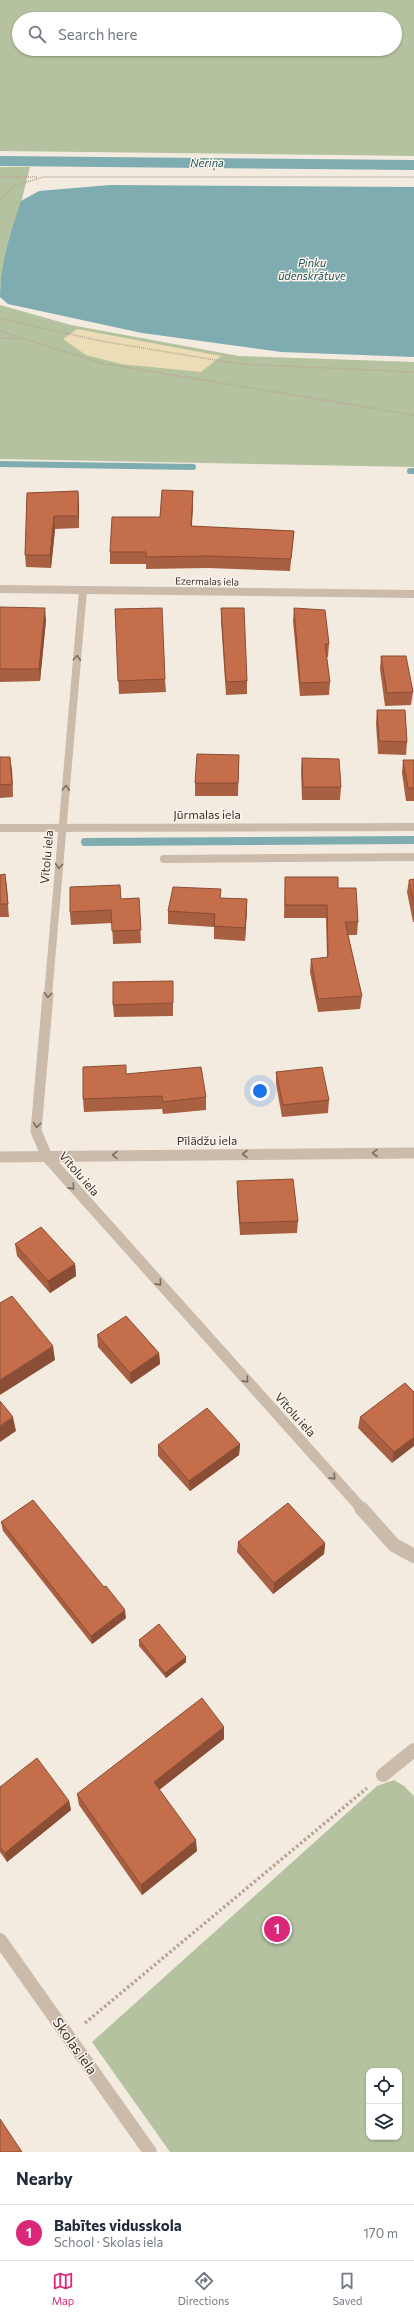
<!DOCTYPE html>
<html lang="en">
<head>
<meta charset="utf-8">
<style>
	:root { --surface:#fff; --page:#f2f2f3; --text:#1f2937; --muted:#747a83; --line:#e0e1e3; --accent:#db2777 }
	body { margin:0; font-family:Commissioner,sans-serif; background:var(--page); color:var(--text) }
	.controls { position:absolute; right:12px; bottom:12px; display:grid; overflow:hidden; border-radius:8px; box-shadow:0 1px 3px #0004 }
	.controls button { width:36px; height:36px; display:grid; place-items:center; padding:0; border:0; border-bottom:1px solid var(--line); background:var(--surface); color:var(--text); font:20px sans-serif }
	.you { position:absolute; left:260px; top:1091px; width:14px; height:14px; margin:-10px; border:3px solid #fff; border-radius:50%; background:#1a73e8; box-shadow:0 0 0 6px #1a73e833 }
	.badge { display:grid; place-items:center; width:26px; height:26px; border-radius:50%; background:var(--accent); color:#fff; font-size:13px; font-weight:700 }
	.pin { position:absolute; translate:-50% -50%; border:2px solid #fff; box-shadow:0 1px 4px #0006 }
	.list { margin:0; padding:0; list-style:none }
	h2 { display:flex; justify-content:space-between; align-items:center; height:52px; margin:0; padding:0 16px; font-size:17px }
	h2 small { font-size:13px; font-weight:400; color:var(--muted) }
	.list li { display:grid; grid-template-columns:26px 1fr auto; gap:12px; align-items:center; box-sizing:border-box; height:56px; padding:0 16px; border-top:1px solid var(--line) }
	.list b { display:block; font-size:15px; white-space:nowrap }
	.list p { margin:0; font-size:13px; white-space:nowrap; color:var(--muted) }
	.list em { font-size:13px; font-style:normal; color:var(--muted) }
	.icon { flex:none; width:22px; height:22px; fill:none; stroke:currentColor; stroke-width:2; stroke-linecap:round; stroke-linejoin:round }
	.map { position:relative; flex:none; width:414px; height:2152px; overflow:hidden }
	.search { position:absolute; background:var(--surface); box-shadow:0 1px 3px #0004; left:12px; right:12px; top:12px; height:44px; display:flex; align-items:center; gap:10px; box-sizing:border-box; padding:0 14px; border-radius:22px; color:var(--muted); font-size:15px }
	.sheet { height:108px; background:var(--surface) }
	nav { display:flex; justify-content:space-around; align-items:center; box-sizing:border-box; height:56px; border-top:1px solid var(--line); background:var(--surface); font-size:11px; color:var(--muted) }
	nav a { display:grid; justify-items:center; gap:2px }
	nav .on { color:var(--accent) }
	.map>svg:first-child { display:block }
</style>
</head>
<body>
<div class="map">
<svg width="414" height="2152" viewBox="0 0 414 2152">
	<rect width="100%" height="100%" fill="#f3ebe0"/>
	<g fill="#b5c29f" fill-rule="evenodd">
		<path d="M0 0H414V156L0 151ZM19 19H395V49H19Z"/>
		<polygon points="0,167 30,167 0,287"/>
		<polygon points="0,305 71,325 239,356 414,362 414,467 0,459"/>
		<path d="M394 1780 404 1786 414 1796V2152H170L92 2042 377 1786ZM369 2071H399V2137H369Z"/>
	</g>
	<polygon fill="#edddb7" points="77,329 221,356 201,372 121,364 86,355 63,339"/>
	<path fill="#7facb0" d="M110 185 414 187V357L281 352 142 333 8 304 0 297C0 263 11 232 21 201L39 191Z"/>
	<g fill="none" stroke-linecap="round" stroke-linejoin="round">
		<g stroke="#7facb0" stroke-width="6">
			<polyline points="0,464 193,467"/>
			<polyline points="410,471 414,471"/>
		</g>
		<polyline stroke="#7facb0" stroke-width="8" points="85,842 414,840"/>
		<polygon fill="#7facb0" fill-rule="evenodd" points="0,156 414,160 414,170 0,166"/>
		<g stroke="#b7a595" stroke-width="1.5" stroke-dasharray="1 1" stroke-linecap="butt">
			<polyline points="0,177 37,177"/>
			<polyline points="0,199 14,186 43,177 414,177"/>
			<polyline points="2,319 101,341 239,364 414,372"/>
			<polyline points="0,331 101,363 414,415"/>
			<polyline points="0,338 19,339"/>
		</g>
		<polyline stroke="#b7a595" stroke-width="3.5" stroke-dasharray="2.5 2.5" stroke-linecap="butt" points="85,2023 367,1788"/>
		<polyline stroke="#cbbbab" stroke-width="8" points="164,859 414,857"/>
		<polyline stroke="#cbbbab" stroke-width="14" points="383,1775 414,1750"/>
		<g stroke="#cbbbab" stroke-width="8">
			<polyline points="0,589 414,594"/>
			<polyline points="0,828 414,827"/>
			<polyline points="48,996 83,590"/>
		</g>
		<g stroke="#cbbbab" stroke-width="11">
			<polyline points="48,995 36,1131 47,1157 362,1509"/>
			<polyline points="0,1157 414,1153"/>
		</g>
		<g stroke="#cbbbab" stroke-width="14">
			<polyline points="361,1508 394,1545 414,1556"/>
			<polyline points="0,1940 150,2152"/>
		</g>
	</g>
	<g fill="#a95f41">
		<polygon points="78,491 79,528 55,529 51,568 26,567 25,555 27,493"/>
		<polygon points="193,491 193,503 192,526 294,531 290,571 208,568 146,569 146,564 110,564 110,552 160,517"/>
		<polygon points="0,607 46,620 40,681 0,682"/>
		<polygon points="221,608 247,681 247,694 226,695 221,621"/>
		<polygon points="294,608 329,644 328,657 326,657 330,682 329,695 300,696 293,621"/>
		<polygon points="115,609 165,679 166,692 119,694"/>
		<polygon points="381,656 413,692 411,705 385,706 380,669"/>
		<polygon points="377,710 407,742 406,755 378,754 376,723"/>
		<polygon points="239,755 238,796 195,796 195,783"/>
		<polygon points="0,757 12,770 13,797 0,798"/>
		<polygon points="302,758 341,787 340,800 302,800 301,771"/>
		<polygon points="403,760 414,760 414,801 406,801 402,773"/>
		<polygon points="5,874 9,917 0,917 0,875"/>
		<polygon points="285,877 338,888 358,922 357,935 348,935 362,996 360,1009 318,1012 310,972 311,959 327,958 326,918 284,918"/>
		<polygon points="414,879 414,922 413,922 407,892 409,880"/>
		<polygon points="139,898 141,943 113,944 112,923 71,925 70,912 121,899"/>
		<polygon points="221,898 247,899 245,941 214,939 214,927 168,924 168,911"/>
		<polygon points="173,981 173,1016 114,1017 113,1005"/>
		<polygon points="276,1072 329,1100 328,1113 282,1117 276,1084"/>
		<polygon points="126,1074 206,1097 206,1110 163,1114 162,1109 84,1112 83,1099"/>
		<polygon points="237,1181 298,1221 297,1233 240,1235 237,1193"/>
		<polygon points="15,1244 75,1264 76,1276 50,1293 17,1256"/>
		<polygon points="97,1335 159,1353 160,1364 131,1384 98,1347"/>
		<polygon points="414,1392 392,1463 358,1428 360,1417"/>
		<polygon points="240,1444 239,1455 190,1491 158,1456 158,1445"/>
		<polygon points="1,1522 126,1618 92,1644 3,1531"/>
		<polygon points="238,1542 325,1543 324,1554 273,1594 237,1552"/>
		<polygon points="139,1640 186,1662 166,1678 139,1646"/>
		<polygon points="224,1727 224,1739 159,1790 197,1851 142,1895 79,1805 77,1794"/>
		<polygon points="0,1787 69,1801 71,1810 7,1862 0,1852"/>
	</g>
	<g fill="#8a4d35">
		<polygon points="78,491 79,504 79,528 78,516"/>
		<polygon points="193,491 193,503 191,538 191,526"/>
		<polygon points="54,516 55,529 51,568 50,555"/>
		<polygon points="45,608 46,620 40,681 39,669"/>
		<polygon points="10,757 12,770 13,797 12,784"/>
		<polygon points="5,874 7,887 9,917 8,904"/>
		<polygon points="247,899 247,912 245,941 245,928"/>
		<polygon points="75,1264 76,1276 50,1293 48,1281"/>
		<polygon points="53,1346 55,1360 0,1395 0,1380"/>
		<polygon points="159,1353 160,1364 131,1384 130,1373"/>
		<polygon points="13,1417 16,1431 0,1442 0,1426"/>
		<polygon points="414,1437 414,1446 392,1463 394,1452"/>
		<polygon points="240,1444 239,1455 190,1491 189,1481"/>
		<polygon points="325,1543 324,1554 273,1594 274,1583"/>
		<polygon points="125,1610 126,1618 92,1644 91,1636"/>
		<polygon points="186,1657 186,1662 166,1678 165,1673"/>
		<polygon points="224,1727 224,1739 154,1794 154,1782"/>
		<polygon points="69,1801 71,1810 7,1862 5,1853"/>
		<polygon points="196,1840 197,1851 142,1895 141,1885"/>
	</g>
	<g fill="#c56e4c" stroke="#8a4d35">
		<polygon points="162,490 193,491 191,526 294,531 291,559 208,556 146,557 146,552 110,552 112,517 160,517"/>
		<polygon points="78,491 78,516 54,516 50,555 25,555 27,493"/>
		<polygon points="0,607 45,608 39,669 0,669"/>
		<polygon points="162,608 165,679 118,681 115,609"/>
		<polygon points="221,608 244,608 247,681 226,682"/>
		<polygon points="294,608 325,610 329,644 325,644 330,682 300,683"/>
		<polygon points="381,656 406,656 413,692 387,693"/>
		<polygon points="377,710 405,710 407,742 379,741"/>
		<polygon points="197,754 239,755 238,783 195,783"/>
		<polygon points="0,757 10,757 12,784 0,785"/>
		<polygon points="302,758 339,759 341,787 303,787"/>
		<polygon points="403,760 414,760 414,788 408,788"/>
		<polygon points="5,874 8,904 0,904 0,875"/>
		<polygon points="285,877 338,877 338,888 356,888 358,922 345,922 362,996 318,999 311,959 328,957 327,905 285,905"/>
		<polygon points="414,879 414,905 409,880"/>
		<polygon points="120,885 121,899 139,898 141,930 112,931 111,910 70,912 70,887"/>
		<polygon points="173,887 221,889 220,898 247,899 245,928 214,926 215,914 168,911"/>
		<polygon points="173,981 173,1003 113,1005 113,982"/>
		<polygon points="126,1065 126,1074 201,1067 206,1097 163,1102 162,1096 83,1099 83,1067"/>
		<polygon points="322,1067 329,1100 283,1105 276,1072"/>
		<polygon points="293,1179 298,1221 240,1223 237,1181"/>
		<polygon points="41,1227 75,1264 48,1281 15,1244"/>
		<polygon points="12,1296 53,1346 0,1380 0,1303"/>
		<polygon points="126,1316 159,1353 130,1373 97,1335"/>
		<polygon points="405,1383 414,1392 414,1437 394,1452 360,1417"/>
		<polygon points="0,1401 13,1417 0,1426"/>
		<polygon points="207,1408 240,1444 189,1481 158,1445"/>
		<polygon points="33,1500 104,1587 106,1586 125,1610 91,1636 1,1522"/>
		<polygon points="288,1503 325,1543 274,1583 238,1542"/>
		<polygon points="159,1624 186,1657 165,1673 139,1640"/>
		<polygon points="202,1698 224,1727 154,1782 196,1840 141,1885 77,1794"/>
		<polygon points="37,1758 69,1801 5,1853 0,1847 0,1787"/>
		<polygon points="0,2119 22,2152 0,2152"/>
	</g>
	<defs><path id="oneway-chevron" d="M-2-3.5L2.5 0L-2 3.5" fill="none" stroke-width="1.6" stroke-linecap="round" stroke-linejoin="round"/></defs>
	<g stroke="#7b6f64">
		<use href="#oneway-chevron" transform="translate(77 658) rotate(-85)"/>
		<use href="#oneway-chevron" transform="translate(66 788) rotate(-85)"/>
		<use href="#oneway-chevron" transform="translate(59 866) rotate(95)"/>
		<use href="#oneway-chevron" transform="translate(48 995) rotate(95)"/>
		<use href="#oneway-chevron" transform="translate(37 1125) rotate(95)"/>
		<use href="#oneway-chevron" transform="translate(375 1153) rotate(180)"/>
		<use href="#oneway-chevron" transform="translate(245 1154) rotate(180)"/>
		<use href="#oneway-chevron" transform="translate(115 1155) rotate(179)"/>
		<use href="#oneway-chevron" transform="translate(72 1187) rotate(48)"/>
		<use href="#oneway-chevron" transform="translate(159 1283) rotate(48)"/>
		<use href="#oneway-chevron" transform="translate(246 1380) rotate(48)"/>
		<use href="#oneway-chevron" transform="translate(333 1477) rotate(48)"/>
	</g>
	<g text-anchor="middle" stroke-width="3" stroke-linejoin="round" paint-order="stroke">
		<g font-size="10" fill="#39302a" stroke="#faf4ec">
			<text transform="translate(207 581) rotate(1)" y="4">Ezermalas iela</text>
		</g>
		<g font-size="11" font-style="italic" fill="#20555b" stroke="#faf4ec">
			<text x="207" y="167">Neriņa</text>
			<text x="312" y="267">Piņķu<tspan x="312" dy="13">ūdenskrātuve</tspan></text>
		</g>
		<g font-size="12" fill="#39302a" stroke="#faf4ec">
			<text x="207" y="819">Jūrmalas iela</text>
			<text transform="translate(47 857) rotate(-85)" y="4">Vītolu iela</text>
			<text x="207" y="1145">Pīlādžu iela</text>
			<text transform="translate(79 1174) rotate(49)" y="4">Vītolu iela</text>
			<text transform="translate(295 1415) rotate(48)" y="4">Vītolu iela</text>
		</g>
		<g font-size="14" fill="#39302a" stroke="#faf4ec">
			<text transform="translate(75 2046) rotate(55)" y="5">Skolas iela</text>
		</g>
	</g>
</svg>
<div class="controls">
<button><svg class="icon" aria-label="locate" viewBox="0 0 24 24"><circle cx="12" cy="12" r="6"/><path d="M12 2v4M12 18v4M2 12h4M18 12h4"/></svg></button>
<button><svg class="icon" aria-label="layers" viewBox="0 0 24 24"><path d="M12 4l9 5-9 5-9-5zM3 14l9 5 9-5"/></svg></button>
</div>
<div class="you"></div>
<div class="pin badge" style="left:277px;top:1929px">1</div>
<div class="search"><svg class="icon" aria-label="search" viewBox="0 0 24 24"><circle cx="10" cy="10" r="6"/><path d="M15 15l6 6"/></svg>Search here</div>
</div>
<section class="sheet">
<h2>Nearby<small></small></h2>
<ul class="list">
<li><span class="badge">1</span><div><b>Babītes vidusskola</b><p>School · Skolas iela</p></div><em>170 m</em></li>
</ul>
</section>
<nav>
<a class="on"><svg class="icon" aria-label="map" viewBox="0 0 24 24"><path d="M3 6l6-2 6 2 6-2v14l-6 2-6-2-6 2zM9 4v14M15 6v14"/></svg>Map</a>
<a><svg class="icon" aria-label="directions" viewBox="0 0 24 24"><path d="M12 3l9 9-9 9-9-9zM9 14v-3h6M13 9l2 2-2 2"/></svg>Directions</a>
<a><svg class="icon" aria-label="saved" viewBox="0 0 24 24"><path d="M7 4h10v16l-5-4-5 4z"/></svg>Saved</a>
</nav>
</body>
</html>
